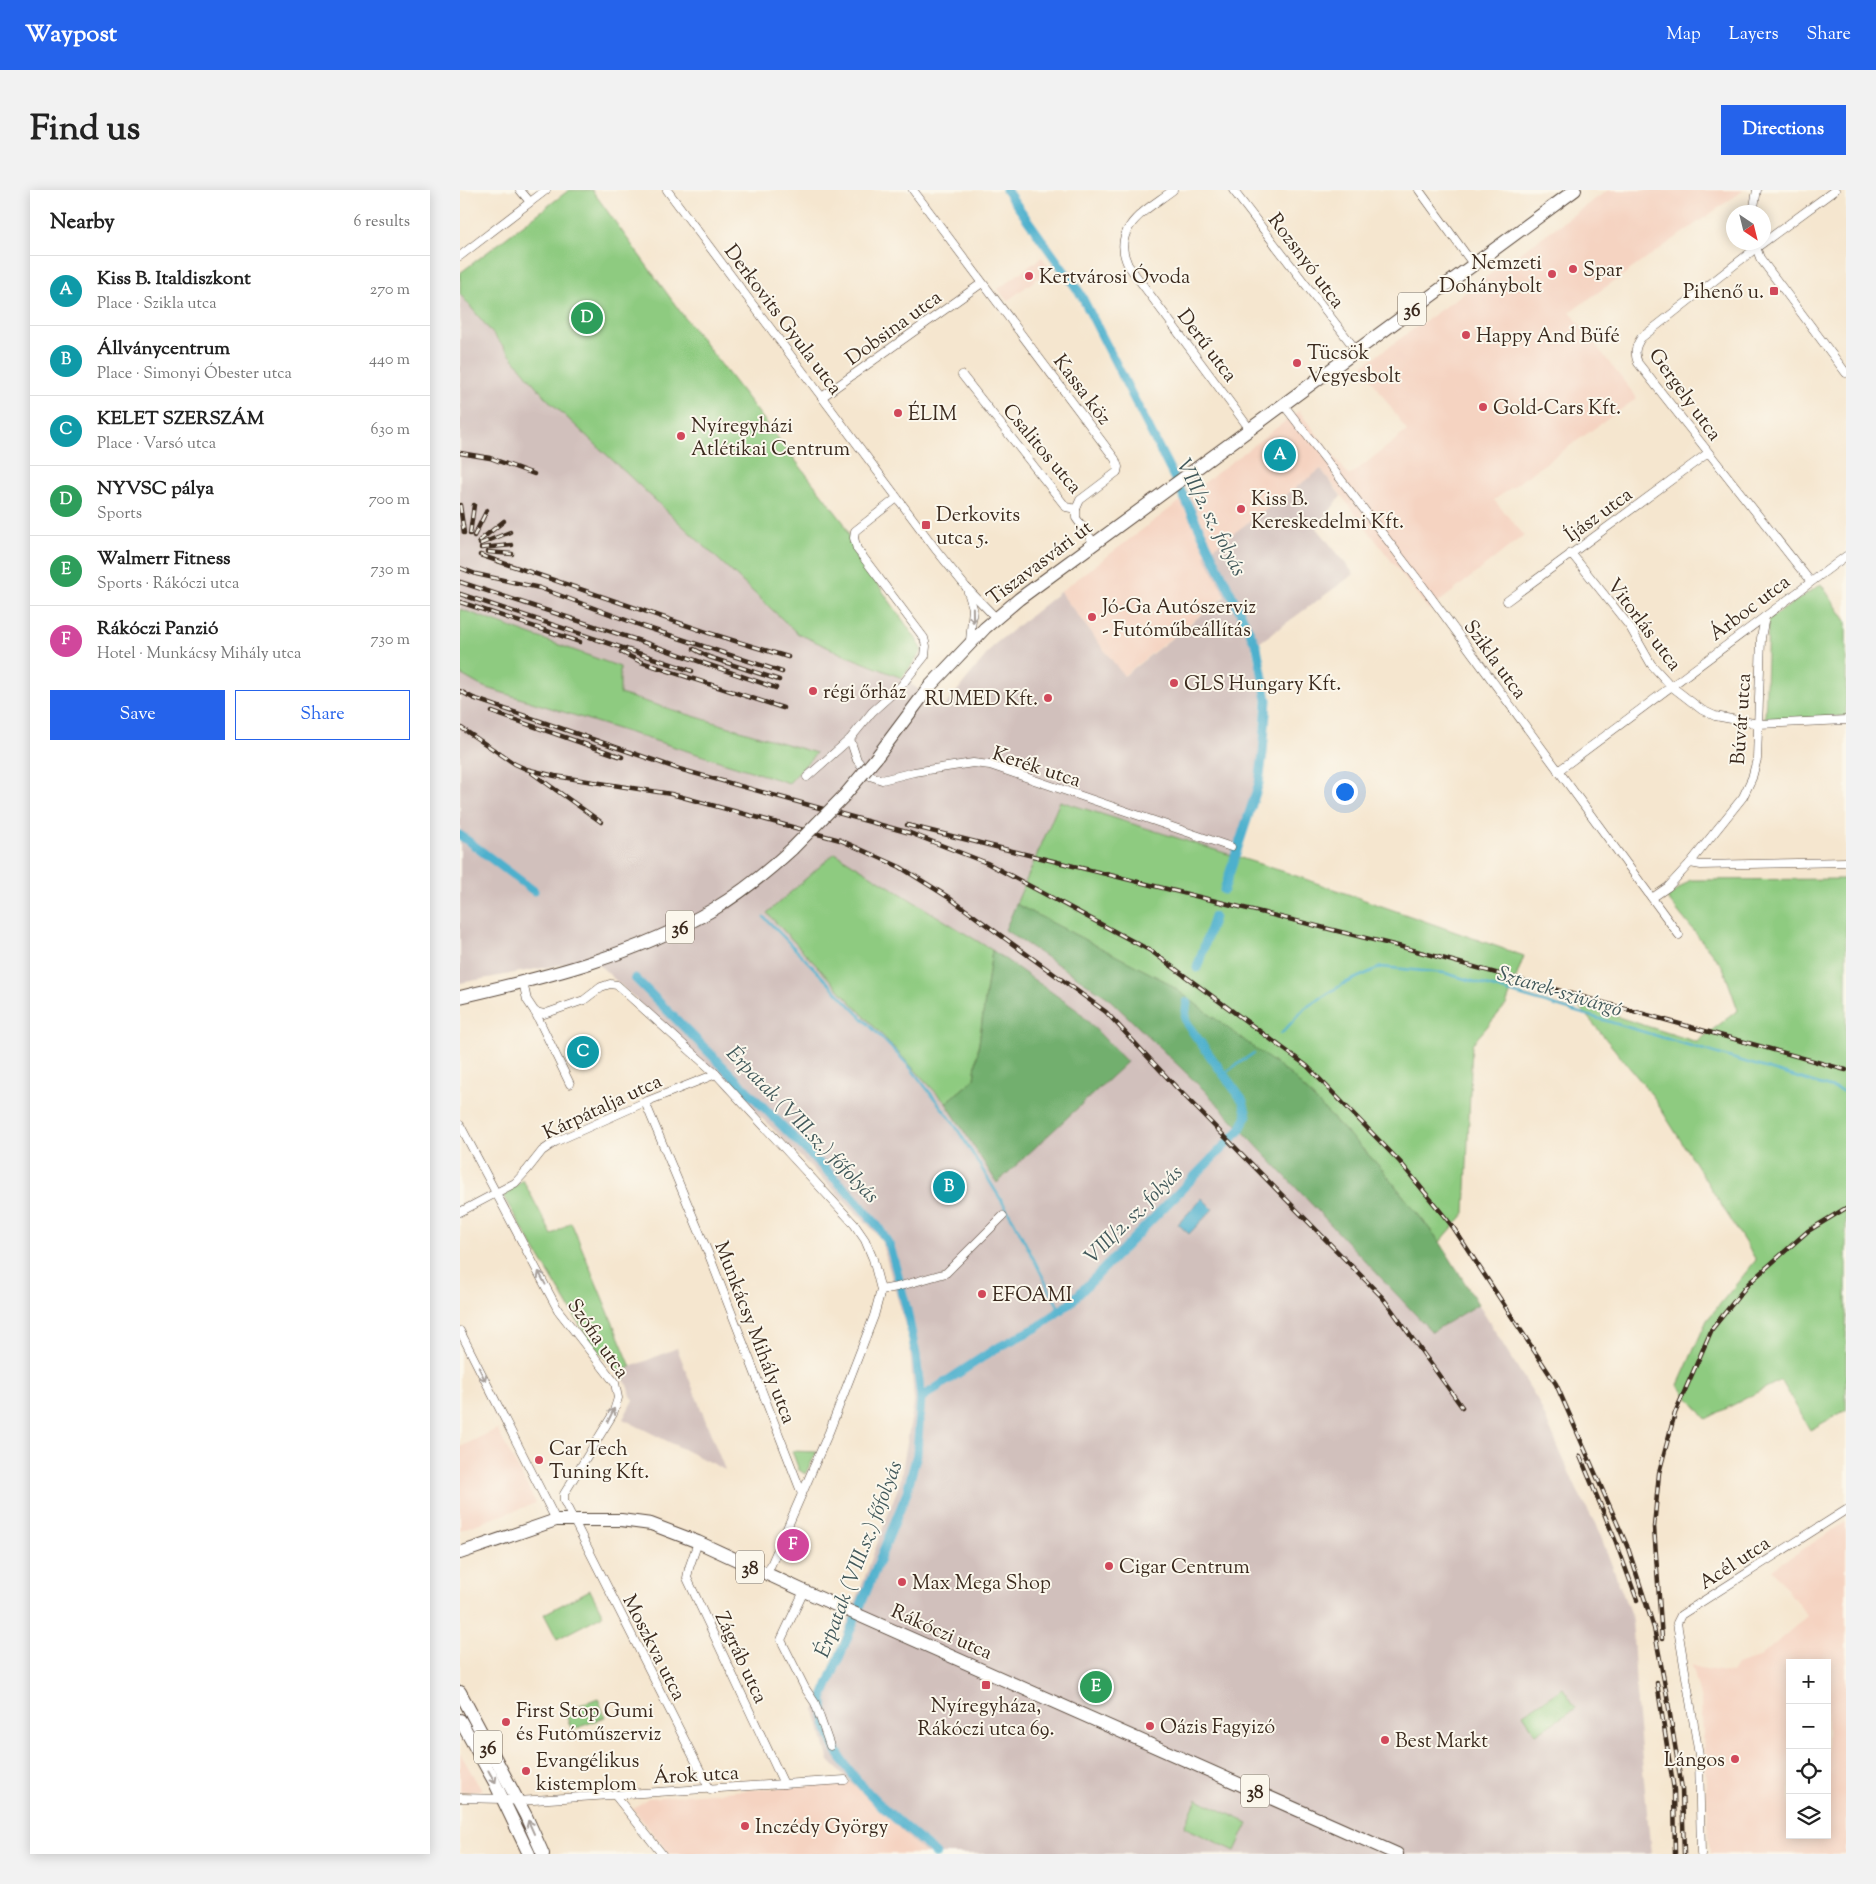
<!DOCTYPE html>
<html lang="en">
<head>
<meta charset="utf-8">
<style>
	:root { --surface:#fff; --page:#f2f2f2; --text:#222; --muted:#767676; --line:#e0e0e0; --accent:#2563eb }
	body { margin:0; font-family:"Sorts Mill Goudy",serif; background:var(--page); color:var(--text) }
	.controls { position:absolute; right:15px; bottom:15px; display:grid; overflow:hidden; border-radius:0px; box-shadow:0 2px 12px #0003 }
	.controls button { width:45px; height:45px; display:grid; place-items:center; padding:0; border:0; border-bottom:1px solid var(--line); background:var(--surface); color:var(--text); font:25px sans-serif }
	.compass { position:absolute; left:1266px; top:15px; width:45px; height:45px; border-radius:50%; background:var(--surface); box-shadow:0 2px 12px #0003; rotate:145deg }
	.you { position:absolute; left:884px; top:601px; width:18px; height:18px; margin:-12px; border:4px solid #fff; border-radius:50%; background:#1a73e8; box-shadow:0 0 0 8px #1a73e833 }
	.badge { display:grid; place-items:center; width:32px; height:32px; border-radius:50%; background:var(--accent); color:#fff; font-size:16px; font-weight:700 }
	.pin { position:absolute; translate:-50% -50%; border:2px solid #fff; box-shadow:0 1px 5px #0006 }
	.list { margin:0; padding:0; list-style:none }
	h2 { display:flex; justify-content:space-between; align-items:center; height:65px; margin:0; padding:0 20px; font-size:21px }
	h2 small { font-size:16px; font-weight:400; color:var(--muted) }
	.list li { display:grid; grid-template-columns:32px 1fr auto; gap:15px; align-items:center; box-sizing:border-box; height:70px; padding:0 20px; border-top:1px solid var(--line) }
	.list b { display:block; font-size:19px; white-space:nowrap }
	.list p { margin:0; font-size:16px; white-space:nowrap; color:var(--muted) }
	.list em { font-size:16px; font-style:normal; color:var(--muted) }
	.actions { display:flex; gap:10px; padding:15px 20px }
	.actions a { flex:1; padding:11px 0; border:1px solid var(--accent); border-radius:0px; text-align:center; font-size:18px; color:var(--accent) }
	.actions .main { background:var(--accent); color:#fff }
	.icon { flex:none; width:28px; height:28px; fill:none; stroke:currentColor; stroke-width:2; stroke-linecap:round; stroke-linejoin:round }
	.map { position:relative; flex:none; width:1386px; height:1664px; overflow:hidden; border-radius:0px }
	header { display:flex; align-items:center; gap:30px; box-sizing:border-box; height:70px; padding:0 25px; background:var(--accent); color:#fff }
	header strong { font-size:24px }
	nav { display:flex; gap:28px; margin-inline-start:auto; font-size:18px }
	.intro { display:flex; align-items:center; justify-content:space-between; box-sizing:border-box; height:120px; padding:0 30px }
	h1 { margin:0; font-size:35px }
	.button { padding:12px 22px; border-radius:0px; background:var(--accent); color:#fff; font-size:18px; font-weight:700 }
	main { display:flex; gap:30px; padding:0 30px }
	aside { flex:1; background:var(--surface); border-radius:0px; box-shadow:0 2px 12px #0003 }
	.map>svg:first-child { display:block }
</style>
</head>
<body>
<header>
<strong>Waypost</strong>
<nav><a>Map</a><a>Layers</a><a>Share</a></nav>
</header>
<div class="intro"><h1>Find us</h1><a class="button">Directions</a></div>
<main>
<aside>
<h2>Nearby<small>6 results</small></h2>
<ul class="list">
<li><span class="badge" style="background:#0f9aa8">A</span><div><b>Kiss B. Italdiszkont</b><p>Place · Szikla utca</p></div><em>270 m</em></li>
<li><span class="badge" style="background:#0f9aa8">B</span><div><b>Állványcentrum</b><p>Place · Simonyi Óbester utca</p></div><em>440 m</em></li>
<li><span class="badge" style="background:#0f9aa8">C</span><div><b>KELET SZERSZÁM</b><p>Place · Varsó utca</p></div><em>630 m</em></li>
<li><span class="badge" style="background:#2e9e5b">D</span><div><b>NYVSC pálya</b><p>Sports</p></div><em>700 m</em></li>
<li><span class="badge" style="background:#2e9e5b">E</span><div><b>Walmerr Fitness</b><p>Sports · Rákóczi utca</p></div><em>730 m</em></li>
<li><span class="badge" style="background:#d1479c">F</span><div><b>Rákóczi Panzió</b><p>Hotel · Munkácsy Mihály utca</p></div><em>730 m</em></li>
</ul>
<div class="actions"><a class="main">Save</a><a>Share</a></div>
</aside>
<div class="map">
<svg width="1386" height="1664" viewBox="0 0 1386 1664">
	<rect width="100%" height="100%" fill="#fbf7ec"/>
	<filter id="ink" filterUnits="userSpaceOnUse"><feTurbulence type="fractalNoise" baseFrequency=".02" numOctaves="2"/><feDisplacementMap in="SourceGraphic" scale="10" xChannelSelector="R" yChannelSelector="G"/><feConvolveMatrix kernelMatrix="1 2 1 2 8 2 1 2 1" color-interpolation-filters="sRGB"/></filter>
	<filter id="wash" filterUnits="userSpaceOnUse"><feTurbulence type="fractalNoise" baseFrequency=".0096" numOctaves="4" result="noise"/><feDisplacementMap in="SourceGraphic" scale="20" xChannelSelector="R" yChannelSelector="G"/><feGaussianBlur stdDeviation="1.12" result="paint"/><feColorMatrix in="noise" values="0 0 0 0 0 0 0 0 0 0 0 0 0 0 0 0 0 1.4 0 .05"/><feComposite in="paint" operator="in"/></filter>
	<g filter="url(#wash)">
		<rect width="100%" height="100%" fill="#f5e6cf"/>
		<g fill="#f5d3c1" fill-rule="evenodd">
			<polygon points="1148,0 1284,0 1110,122 1177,208 1034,310 1064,345 969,420 861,279 765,405 663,486 600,402 839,221 889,286 947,241 902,176"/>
			<polygon points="582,67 590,79 547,111 538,99"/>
			<polygon points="37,1239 76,1313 0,1340 0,1257"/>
			<path d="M1386 1332V1664H1250L1241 1510 1232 1475 1240 1478 1271 1483 1276 1475 1299 1468 1347 1426 1312 1379ZM1330 1473H1367V1645H1330Z"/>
			<polygon points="0,1563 22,1601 0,1602"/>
			<polygon points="391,1592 465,1664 210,1664 173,1619 188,1608"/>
		</g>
		<g fill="#d1c0bc">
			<polygon points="0,104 85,207 382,464 442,488 484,517 535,454 600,402 664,486 765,406 744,365 861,279 881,306 857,338 894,384 792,458 802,506 797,594 771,665 600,611 545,740 647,807 745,901 972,1142 1018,1114 1077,1209 1117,1300 1138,1339 1172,1428 1177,1516 1191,1664 465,1664 369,1571 355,1521 440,1292 454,1212 449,1150 421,1050 411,1038 311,937 133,769 0,793"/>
			<polygon points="217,1158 265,1280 163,1229 173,1210 161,1181"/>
		</g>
		<g fill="#8ecb80" stroke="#647a4f">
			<polygon points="109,0 132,0 222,124 384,333 394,360 456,449 462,461 442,488 382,464 337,443 85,207 0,104 0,83"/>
			<polygon points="1361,394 1386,431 1386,526 1305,530 1308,430"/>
			<polygon points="0,419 160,477 160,504 356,563 329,593 21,496 0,484"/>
			<polygon points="600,611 825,682 1064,766 1046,815 1012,854 1005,1023 980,1052 921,978 832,886 556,714"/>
			<polygon points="375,663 532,760 514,889 486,913 307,723"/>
			<polygon points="1386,689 1386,1220 1350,1240 1321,1190 1246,1229 1218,1195 1247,1130 1296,1070 1192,905 1117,814 1237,852 1278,820 1263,777 1207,708 1230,690"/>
			<polygon points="63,990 92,1045 111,1032 171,1177 161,1181 165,1190 130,1152 43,1006"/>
			<polygon points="332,1261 357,1262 345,1284 339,1280"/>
			<polygon points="130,1400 143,1425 97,1449 84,1424"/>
			<polygon points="1103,1498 1116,1518 1076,1544 1063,1524"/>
			<polygon points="138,1508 145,1527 112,1540 104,1521"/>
			<polygon points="737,1609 788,1633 775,1661 724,1637"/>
		</g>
		<g fill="#72af6e" stroke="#566c46">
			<polygon points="556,714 705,791 832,886 921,978 980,1052 1018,1114 972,1142 745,901 647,807 545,740"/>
			<polygon points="532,760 617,820 667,872 537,993 486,913 514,889"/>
		</g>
		<polygon fill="#4eb0cd" stroke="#446d76" points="742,1008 753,1019 729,1044 718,1034"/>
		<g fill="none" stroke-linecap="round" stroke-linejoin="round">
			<g stroke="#4eb0cd" stroke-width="2.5">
				<polyline points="304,727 449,876 493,932 554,1031 600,1120"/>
				<polyline points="821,844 845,818 883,794 921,777 985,783 1386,902"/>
				<polyline points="763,884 794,863"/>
			</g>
			<g stroke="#4eb0cd" stroke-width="9">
				<polyline points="546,0 620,103 725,309 797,457 807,510 803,563 799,593 764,700"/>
				<polyline points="0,645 74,701"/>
				<polyline points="737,778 754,727"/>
				<path d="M175 788 393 1007 417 1035 430 1056 447 1120 456 1165 461 1208 457 1264 446 1305 363 1507C362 1576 430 1622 476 1664"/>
				<polyline points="461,1208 535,1159 578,1137 610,1113 779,941 787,926 783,911 727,834 725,828 727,812"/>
			</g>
		</g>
	</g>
	<g filter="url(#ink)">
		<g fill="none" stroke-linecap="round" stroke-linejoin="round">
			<g stroke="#574639" stroke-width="9">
				<g id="street">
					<polyline points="60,0 70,12"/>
					<polyline points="207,0 477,361 506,397 536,428"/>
					<polyline points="453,0 655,269 658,277 657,282 620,310 616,319"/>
					<path d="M713 0C687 20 650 37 668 75L789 238"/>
					<polyline points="773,0 896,160"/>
					<polyline points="959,0 1013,74"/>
					<polyline points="1293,22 1297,0"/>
					<polyline points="1295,54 1300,68 1386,183"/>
					<polyline points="0,66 86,0"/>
					<polyline points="502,185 606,317 616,319 616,328 634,353"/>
					<polyline points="362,207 522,93"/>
					<polyline points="823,214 962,395 1219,745"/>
					<polyline points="1111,363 1170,437 1191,474 1211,496 1242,520 1255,526 1299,534 1386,530"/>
					<path d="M1350 391 1178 173C1174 163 1175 157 1181 148L1296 58 1375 0"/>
					<polyline points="507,399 513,418 510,451"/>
					<polyline points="1047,411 1248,263"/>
					<polyline points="390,549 397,570 410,586 422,590 454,582 513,573 530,575 771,657"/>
					<polyline points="1098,581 1386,366"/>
					<polyline points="347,587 390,549 412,522 441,496 465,466 466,456 464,448 397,359 394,348 395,341 437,308"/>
					<polyline points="1230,673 1241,675 1386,672"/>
					<polyline points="1192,708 1208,697 1230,673 1283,607 1292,588 1297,569 1301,448 1305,427"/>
					<polyline points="63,792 67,810 75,822 110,894"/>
					<polyline points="75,822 84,824 124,810 141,797 150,794 157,795 256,884 394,1034 405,1050 413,1069 421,1100 414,1126 369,1242 307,1384"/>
					<polyline points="185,912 249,1065 342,1304"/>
					<polyline points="0,935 98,1120 155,1193 158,1208 153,1224 104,1304 104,1311 250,1600"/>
					<polyline points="0,1022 55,993 67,980 82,961 95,952 185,912 256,884"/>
					<polyline points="421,1100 437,1097 486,1083 543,1026"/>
					<polyline points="0,1141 96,1330"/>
					<polyline points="238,1352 229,1378 227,1388 324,1594"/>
					<polyline points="344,1401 321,1450 345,1498 355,1513 370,1556"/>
					<polyline points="154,1604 202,1664"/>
					<path d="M0 1608 43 1609 58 1611C167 1604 276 1597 385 1590"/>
					<polyline points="1241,1664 1239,1565 1217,1433 1221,1425 1386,1320"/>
				</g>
			</g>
			<g stroke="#574639" stroke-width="14">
				<g id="primary">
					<polyline points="416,568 470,496 525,438 559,409 1115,0"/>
					<path d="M0 807C87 787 176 765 254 719 282 702 308 681 332 659"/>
					<polyline points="0,1363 96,1330 161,1330 191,1334 238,1352 344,1401 937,1664"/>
					<polyline points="0,1502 66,1626 83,1664"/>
					<polyline points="0,1530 34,1591 69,1664"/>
				</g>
			</g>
			<use href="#street" stroke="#fff" stroke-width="8"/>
			<use href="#primary" stroke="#fff" stroke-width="12"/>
			<g stroke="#3b2a1e" stroke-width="4.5">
				<g id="rail">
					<polyline points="0,263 30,268 74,284"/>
					<polyline points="0,315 4,343"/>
					<polyline points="10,344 14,315"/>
					<polyline points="14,346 27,320"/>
					<polyline points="19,351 44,331"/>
					<polyline points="20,354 50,342"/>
					<polyline points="21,358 52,355"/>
					<polyline points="28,362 52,364"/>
					<polyline points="20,365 249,443 328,467"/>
					<polyline points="0,378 16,384 80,398 182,436 322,482"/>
					<polyline points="0,392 180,451 316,498"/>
					<polyline points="0,404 232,481"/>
					<polyline points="0,412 120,452"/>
					<polyline points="234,459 249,467 319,490"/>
					<polyline points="161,462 181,472 323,518"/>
					<polyline points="0,501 13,508 219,579 450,643 527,673 691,761 847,876 940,972 993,1037 1096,1194 1168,1358 1194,1438 1207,1506 1222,1599 1224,1664"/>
					<polyline points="32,522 162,567"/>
					<polyline points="0,537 55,574 66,579 95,586 211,604 380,650 440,677 488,707 646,822 716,897 923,1108 1002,1217"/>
					<polyline points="72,583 141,632"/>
					<polyline points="447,635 942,757 1386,880"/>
					<polyline points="1120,1266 1156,1352 1177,1410"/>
					<polyline points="1202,1449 1194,1337 1199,1283 1215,1223 1252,1139 1289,1093 1348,1041 1386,1018"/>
					<polyline points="1197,1493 1214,1600 1215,1664"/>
				</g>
			</g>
			<use href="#rail" stroke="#fbf7ec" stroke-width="2.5" stroke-dasharray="8" stroke-linecap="butt"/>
			<g stroke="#574639" stroke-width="14" stroke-linecap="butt">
				<polyline id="primary-bridge" points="332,659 384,606 416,568"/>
			</g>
			<use href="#primary-bridge" stroke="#fff" stroke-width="12"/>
		</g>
		<defs><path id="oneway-shaft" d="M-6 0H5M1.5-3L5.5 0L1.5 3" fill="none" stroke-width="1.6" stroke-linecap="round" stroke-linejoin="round" transform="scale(1.25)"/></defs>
		<g stroke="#a79f9a">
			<use href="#oneway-shaft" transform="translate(513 425) rotate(89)"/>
			<use href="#oneway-shaft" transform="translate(82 1088) rotate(-118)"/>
			<use href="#oneway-shaft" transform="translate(22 1184) rotate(64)"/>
			<use href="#oneway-shaft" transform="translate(151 1225) rotate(-64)"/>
			<use href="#oneway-shaft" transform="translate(32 1587) rotate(61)"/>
			<use href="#oneway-shaft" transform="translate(71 1637) rotate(-114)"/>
		</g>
	</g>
	<g fill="#d1495b" stroke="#fbf7ec" stroke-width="2">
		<circle cx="1113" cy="79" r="5"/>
		<circle cx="1092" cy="84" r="5"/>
		<circle cx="569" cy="86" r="5"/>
		<rect x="1309" y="96" width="10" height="10" rx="2.5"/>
		<circle cx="1006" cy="145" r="5"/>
		<circle cx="837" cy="173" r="5"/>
		<circle cx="1023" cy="217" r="5"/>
		<circle cx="438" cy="223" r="5"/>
		<circle cx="221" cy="246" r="5"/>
		<circle cx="781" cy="319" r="5"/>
		<rect x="461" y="330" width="10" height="10" rx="2.5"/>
		<circle cx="632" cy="427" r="5"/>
		<circle cx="714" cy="493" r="5"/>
		<circle cx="353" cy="501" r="5"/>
		<circle cx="588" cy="508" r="5"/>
		<circle cx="522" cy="1104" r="5"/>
		<circle cx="79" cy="1270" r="5"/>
		<circle cx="649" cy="1376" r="5"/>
		<circle cx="442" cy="1392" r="5"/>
		<rect x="521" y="1490" width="10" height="10" rx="2.5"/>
		<circle cx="46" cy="1532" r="5"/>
		<circle cx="690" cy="1536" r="5"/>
		<circle cx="925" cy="1550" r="5"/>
		<circle cx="1275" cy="1569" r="5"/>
		<circle cx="66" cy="1581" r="5"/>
		<circle cx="285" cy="1636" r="5"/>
	</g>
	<g text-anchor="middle" stroke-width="4" stroke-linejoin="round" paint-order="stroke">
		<g fill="#fbf7ec" stroke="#75685c" stroke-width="1">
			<rect x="938" y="102.5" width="28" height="33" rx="4"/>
			<rect x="206" y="720.5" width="28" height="33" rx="4"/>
			<rect x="276" y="1360.5" width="28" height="33" rx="4"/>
			<rect x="14" y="1540.5" width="28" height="33" rx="4"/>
			<rect x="781" y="1584.5" width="28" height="33" rx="4"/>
		</g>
		<g font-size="19" font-weight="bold" fill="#3b2a1e">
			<text x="952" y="126">36</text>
			<text x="220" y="744">36</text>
			<text x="290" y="1384">38</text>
			<text x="28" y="1564">36</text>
			<text x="795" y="1608">38</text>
		</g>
		<g font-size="20" fill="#3b2a1e" stroke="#fbf7ec">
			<text transform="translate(847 70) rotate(53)" y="7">Rozsnyó utca</text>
			<text transform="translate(324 129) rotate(53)" y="7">Derkovits Gyula utca</text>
			<text transform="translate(433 137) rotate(-36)" y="7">Dobsina utca</text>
			<text transform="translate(748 155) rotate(53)" y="7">Derű utca</text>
			<text transform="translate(623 199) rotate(53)" y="7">Kassa köz</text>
			<text transform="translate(1226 204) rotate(54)" y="7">Gergely utca</text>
			<text transform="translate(583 258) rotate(50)" y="7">Csalitos utca</text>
			<text transform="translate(1138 324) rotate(-36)" y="7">Íjász utca</text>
			<text transform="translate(579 372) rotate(-37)" y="7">Tiszavasvári út</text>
			<text transform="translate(1289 417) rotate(-37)" y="7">Árboc utca</text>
			<text transform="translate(1185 434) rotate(53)" y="7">Vitorlás utca</text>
			<text transform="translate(1036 469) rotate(54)" y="7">Szikla utca</text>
			<text transform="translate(1280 529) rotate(-86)" y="7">Búvár utca</text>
			<text transform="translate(577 576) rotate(18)" y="7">Kerék utca</text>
			<text transform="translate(142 916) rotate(-25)" y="7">Kárpátalja utca</text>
			<text transform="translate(296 1142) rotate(69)" y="7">Munkácsy Mihály utca</text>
			<text transform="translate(139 1148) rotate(55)" y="7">Szófia utca</text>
			<text transform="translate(1274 1372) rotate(-33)" y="7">Acél utca</text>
			<text transform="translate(482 1441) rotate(24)" y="7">Rákóczi utca</text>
			<text transform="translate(195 1457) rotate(63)" y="7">Moszkva utca</text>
			<text transform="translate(282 1467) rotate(65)" y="7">Zágráb utca</text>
			<text transform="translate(236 1584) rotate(-3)" y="7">Árok utca</text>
		</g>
		<g font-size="20" fill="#3b2a1e" stroke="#fbf7ec" text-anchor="start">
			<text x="1082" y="79" text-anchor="end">Nemzeti<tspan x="1082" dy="23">Dohánybolt</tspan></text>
			<text x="1123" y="86">Spar</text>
			<text x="579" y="93">Kertvárosi Óvoda</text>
			<text x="1304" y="108" text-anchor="end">Pihenő u.</text>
			<text x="1016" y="152">Happy And Büfé</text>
			<text x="847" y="169">Tücsök<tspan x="847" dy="23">Vegyesbolt</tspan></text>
			<text x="1033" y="224">Gold-Cars Kft.</text>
			<text x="448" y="230">ÉLIM</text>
			<text x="231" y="242">Nyíregyházi<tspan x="231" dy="23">Atlétikai Centrum</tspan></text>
			<text x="791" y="315">Kiss B.<tspan x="791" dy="23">Kereskedelmi Kft.</tspan></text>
			<text x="476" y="331">Derkovits<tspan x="476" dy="23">utca 5.</tspan></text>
			<text x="642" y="423">Jó-Ga Autószerviz<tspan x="642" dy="23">- Futóműbeállítás</tspan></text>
			<text x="724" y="500">GLS Hungary Kft.</text>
			<text x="363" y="508">régi őrház</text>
			<text x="578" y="515" text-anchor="end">RUMED Kft.</text>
			<text x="532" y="1111">EFOAMI</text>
			<text x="89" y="1265">Car Tech<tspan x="89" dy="23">Tuning Kft.</tspan></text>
			<text x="659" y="1383">Cigar Centrum</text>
			<text x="452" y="1399">Max Mega Shop</text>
			<text x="526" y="1522" text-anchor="middle">Nyíregyháza,<tspan x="526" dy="23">Rákóczi utca 69.</tspan></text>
			<text x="56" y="1527">First Stop Gumi<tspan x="56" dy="23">és Futóműszerviz</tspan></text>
			<text x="700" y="1543">Oázis Fagyizó</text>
			<text x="935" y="1557">Best Markt</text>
			<text x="1265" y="1576" text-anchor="end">Lángos</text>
			<text x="76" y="1577">Evangélikus<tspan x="76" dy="23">kistemplom</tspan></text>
			<text x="295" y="1643">Inczédy György</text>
		</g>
		<g font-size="21" font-style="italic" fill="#42595b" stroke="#fbf7ec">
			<text transform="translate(752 327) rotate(63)" y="7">VIII/2. sz. folyás</text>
			<text transform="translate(1100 801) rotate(17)" y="7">Sztarek-szivárgó</text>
			<text transform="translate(343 934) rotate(46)" y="7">Érpatak (VIII.sz.) főfolyás</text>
			<text transform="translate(673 1024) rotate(-45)" y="7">VIII/2. sz. folyás</text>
			<text transform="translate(398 1369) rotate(-69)" y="7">Érpatak (VIII.sz.) főfolyás</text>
		</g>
	</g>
</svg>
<div class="controls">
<button>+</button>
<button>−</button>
<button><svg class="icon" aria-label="locate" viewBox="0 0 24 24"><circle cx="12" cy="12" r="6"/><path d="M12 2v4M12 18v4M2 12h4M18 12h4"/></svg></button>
<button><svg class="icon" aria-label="layers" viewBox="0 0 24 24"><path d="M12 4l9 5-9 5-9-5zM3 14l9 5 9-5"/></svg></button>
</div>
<svg class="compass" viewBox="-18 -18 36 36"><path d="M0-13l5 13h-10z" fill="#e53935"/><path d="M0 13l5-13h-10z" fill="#767676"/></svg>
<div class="you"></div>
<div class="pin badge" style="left:820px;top:265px;background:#0f9aa8">A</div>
<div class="pin badge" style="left:489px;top:997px;background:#0f9aa8">B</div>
<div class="pin badge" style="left:123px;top:862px;background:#0f9aa8">C</div>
<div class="pin badge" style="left:127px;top:128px;background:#2e9e5b">D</div>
<div class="pin badge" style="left:636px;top:1497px;background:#2e9e5b">E</div>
<div class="pin badge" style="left:333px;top:1355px;background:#d1479c">F</div>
</div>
</main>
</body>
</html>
